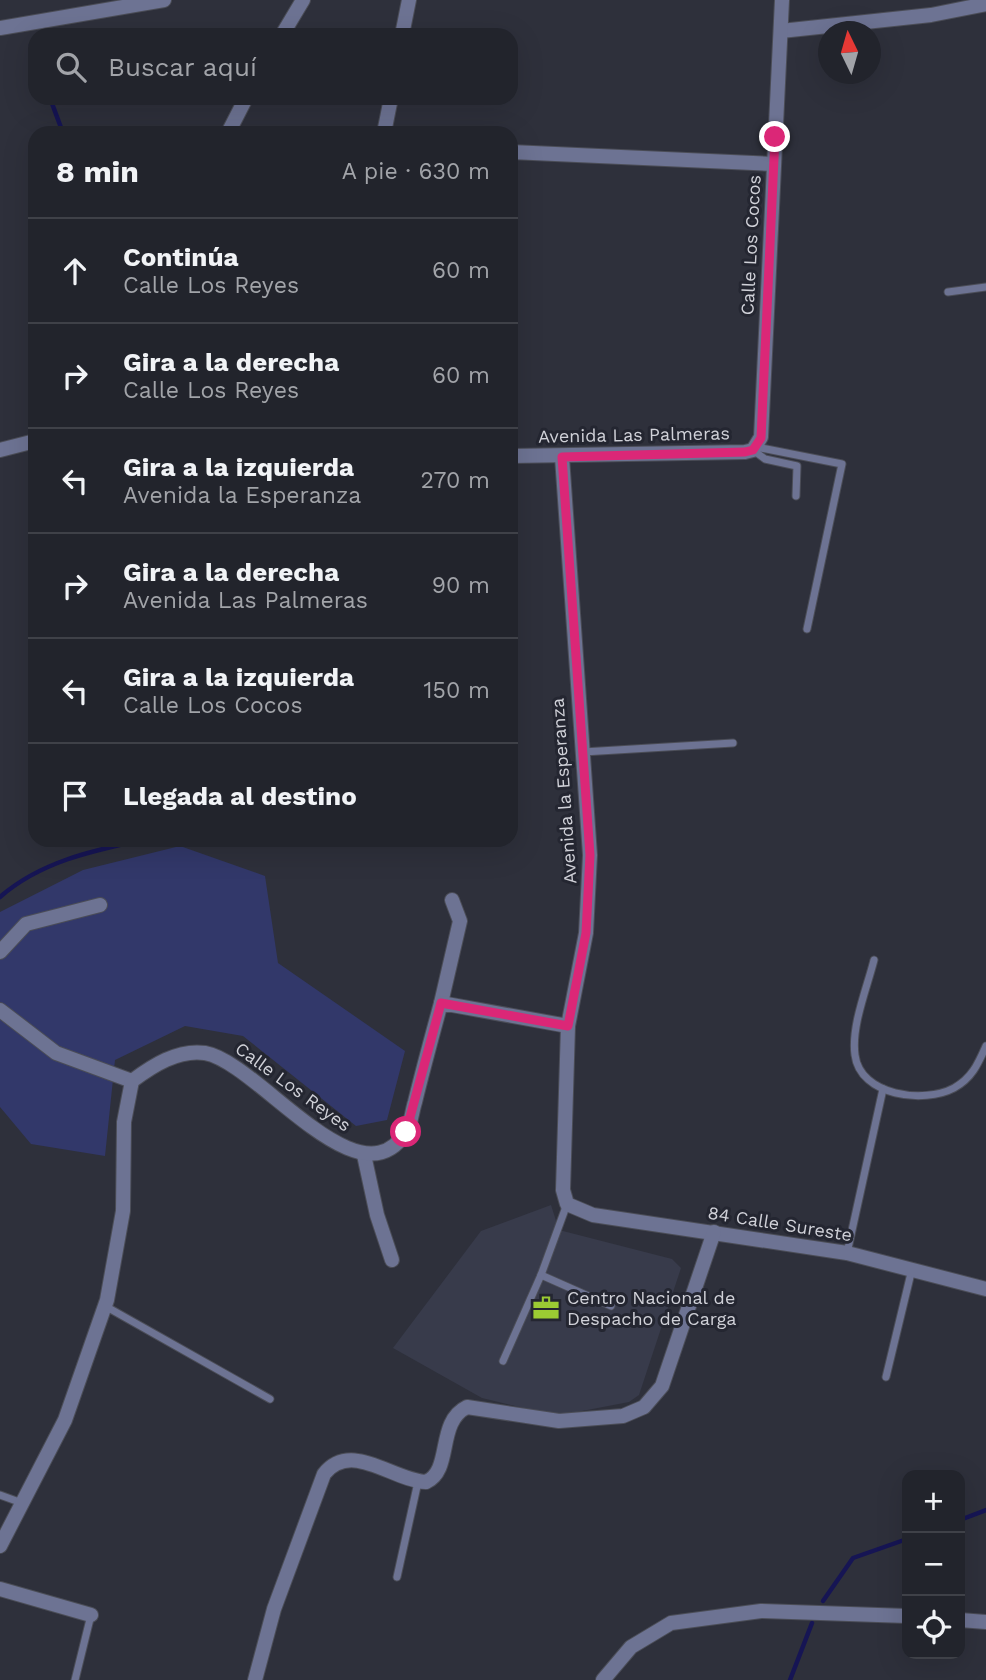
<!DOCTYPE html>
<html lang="es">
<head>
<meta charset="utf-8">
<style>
	:root { --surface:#22242c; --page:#2e3038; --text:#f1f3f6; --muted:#a2a4a9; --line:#3f4148 }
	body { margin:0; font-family:"Work Sans",sans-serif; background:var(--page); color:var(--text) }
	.controls { position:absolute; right:21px; bottom:21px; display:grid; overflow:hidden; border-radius:14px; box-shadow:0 7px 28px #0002 }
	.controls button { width:63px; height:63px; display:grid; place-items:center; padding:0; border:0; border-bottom:2px solid var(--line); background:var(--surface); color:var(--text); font:35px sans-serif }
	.compass { position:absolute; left:818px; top:21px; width:63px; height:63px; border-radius:50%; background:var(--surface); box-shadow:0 7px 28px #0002; rotate:355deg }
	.stop { position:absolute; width:21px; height:21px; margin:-16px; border:5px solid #db2777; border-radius:50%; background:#fff }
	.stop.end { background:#db2777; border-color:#fff; box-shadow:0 2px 7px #0008 }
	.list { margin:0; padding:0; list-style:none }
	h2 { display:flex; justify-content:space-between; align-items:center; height:91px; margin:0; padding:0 28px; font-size:30px }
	h2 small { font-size:23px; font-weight:400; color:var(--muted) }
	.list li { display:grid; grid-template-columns:46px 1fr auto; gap:21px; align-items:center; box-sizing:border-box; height:105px; padding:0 28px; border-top:2px solid var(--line) }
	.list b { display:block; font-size:26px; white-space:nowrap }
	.list p { margin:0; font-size:23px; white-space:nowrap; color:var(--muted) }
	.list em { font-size:23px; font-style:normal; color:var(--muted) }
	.icon { flex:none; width:38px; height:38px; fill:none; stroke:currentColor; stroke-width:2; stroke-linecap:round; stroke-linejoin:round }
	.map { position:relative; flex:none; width:986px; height:1680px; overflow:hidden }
	.search { position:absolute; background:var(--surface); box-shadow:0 7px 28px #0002; left:28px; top:28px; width:490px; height:77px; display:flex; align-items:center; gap:18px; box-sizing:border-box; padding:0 24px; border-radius:21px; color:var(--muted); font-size:26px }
	.panel { position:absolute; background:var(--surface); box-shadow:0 7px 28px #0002; left:28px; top:126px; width:490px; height:721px; border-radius:21px }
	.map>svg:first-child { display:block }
</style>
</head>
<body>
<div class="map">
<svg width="986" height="1680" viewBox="0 0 986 1680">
	<rect width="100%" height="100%" fill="#2e303b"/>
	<polygon fill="#383b4b" points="551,1205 559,1230 672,1259 681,1268 639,1395 629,1402 556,1416 482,1398 393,1348 481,1231"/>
	<polygon fill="#32386a" points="180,846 265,876 278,963 405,1051 387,1120 356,1126 243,1036 185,1026 115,1060 105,1156 31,1144 0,1107 0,912 83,870"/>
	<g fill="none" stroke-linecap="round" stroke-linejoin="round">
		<g stroke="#161554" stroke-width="4.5">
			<polyline points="31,45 35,56"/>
			<polyline points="50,98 63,133"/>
			<path d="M0 897C40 862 91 851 142 840"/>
			<polyline points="960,1520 986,1510"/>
			<polyline points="823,1601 853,1558 907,1539"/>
			<polyline points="790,1680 812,1623"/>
		</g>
		<g stroke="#4b4d57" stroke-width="9">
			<g id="lane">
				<polyline points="948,292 986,287"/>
				<polyline points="756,447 842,464 807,629"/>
				<polyline points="753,450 765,459 797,466 796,496"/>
				<polyline points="583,752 733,743"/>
				<path d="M874 960C867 988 851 1026 855 1055 860 1096 924 1104 954 1088 972 1078 978 1064 986 1046"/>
				<polyline points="847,1253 883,1089"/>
				<polyline points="541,1275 611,1306"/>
				<polyline points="105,1306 270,1399"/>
				<polyline points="503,1361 541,1275 567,1204"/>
				<polyline points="886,1377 912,1269"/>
				<polyline points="0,1495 22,1503"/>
				<polyline points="397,1577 418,1482"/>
				<polyline points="75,1680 91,1615"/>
			</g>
		</g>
		<g stroke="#4b4d57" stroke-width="16">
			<g id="street">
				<polyline points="0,28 164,0"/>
				<polyline points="781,31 931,15 986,4"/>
				<polyline points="282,35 303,0"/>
				<polyline points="402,35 409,0"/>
				<polyline points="228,133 246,98"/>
				<polyline points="384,133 391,98"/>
				<polyline points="511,152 774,164"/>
				<polyline points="0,450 35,441"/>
				<polyline points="511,456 745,452 753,450 761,437 782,0"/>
				<polyline points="562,457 590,855 586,933 568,1026 563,1190 567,1204 593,1215 847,1253 986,1289"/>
				<polyline points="0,952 26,924 100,905"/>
				<polyline points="441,1003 460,921 452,900"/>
				<polyline points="0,1010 56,1053 132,1081"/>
				<polyline points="364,1155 377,1215 392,1260"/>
				<path d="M0 1546 65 1420 107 1300 123 1211 124 1122 132 1081C152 1066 178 1049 205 1053 258 1062 359 1207 406 1132 411 1125 412 1111 415 1102 423 1069 432 1036 441 1003L568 1026"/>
				<polyline points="0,1589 91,1615"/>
				<polyline points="960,1620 986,1622"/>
				<path d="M255 1680 274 1609 324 1474C351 1440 392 1480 426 1482 453 1470 436 1422 467 1407L559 1421 623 1416 644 1407 662 1386 714 1232"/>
				<polyline points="603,1680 631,1647 671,1623 761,1611 907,1616"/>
			</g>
		</g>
		<use href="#lane" stroke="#6d7393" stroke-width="7"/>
		<use href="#street" stroke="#6d7393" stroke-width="14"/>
	</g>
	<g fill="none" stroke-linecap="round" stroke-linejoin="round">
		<polyline stroke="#db2777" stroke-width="9" points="406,1132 441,1003 568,1026 586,933 590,855 562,457 745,452 753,450 761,438 775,137"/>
	</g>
	<defs>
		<g id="office-bare" transform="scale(2.1)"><path d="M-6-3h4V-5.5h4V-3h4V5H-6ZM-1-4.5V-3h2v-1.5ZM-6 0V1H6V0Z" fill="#9bcb33" stroke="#242631" stroke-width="2.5" paint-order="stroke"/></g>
	</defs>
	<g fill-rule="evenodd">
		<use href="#office-bare" x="546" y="1308"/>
	</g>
	<g text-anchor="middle" stroke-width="6" stroke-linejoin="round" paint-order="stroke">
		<g font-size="18" fill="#d0d1d8" stroke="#242631">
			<text transform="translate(751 245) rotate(-87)" y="6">Calle Los Cocos</text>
			<text transform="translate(634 435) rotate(-1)" y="6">Avenida Las Palmeras</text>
			<text transform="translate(564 791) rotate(-94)" y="6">Avenida la Esperanza</text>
			<text transform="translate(293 1087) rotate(36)" y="6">Calle Los Reyes</text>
			<text transform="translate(780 1224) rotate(9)" y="6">84 Calle Sureste</text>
		</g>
		<g font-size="18" fill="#d0d1d8" stroke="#242631" text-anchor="start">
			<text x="567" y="1304">Centro Nacional de<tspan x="567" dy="21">Despacho de Carga</tspan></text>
		</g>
	</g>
</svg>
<div class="controls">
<button>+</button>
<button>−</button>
<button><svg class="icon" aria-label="locate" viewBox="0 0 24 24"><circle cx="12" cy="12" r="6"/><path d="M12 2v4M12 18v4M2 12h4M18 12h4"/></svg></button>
</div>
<svg class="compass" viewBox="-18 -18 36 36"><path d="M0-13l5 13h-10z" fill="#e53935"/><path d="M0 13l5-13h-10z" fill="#a2a4a9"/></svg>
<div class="stop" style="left:406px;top:1132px"></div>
<div class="stop end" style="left:775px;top:137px"></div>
<div class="search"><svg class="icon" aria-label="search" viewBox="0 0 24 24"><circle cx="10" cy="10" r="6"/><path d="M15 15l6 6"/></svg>Buscar aquí</div>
<section class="panel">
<h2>8 min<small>A pie · 630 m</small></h2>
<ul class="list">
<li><svg class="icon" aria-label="ahead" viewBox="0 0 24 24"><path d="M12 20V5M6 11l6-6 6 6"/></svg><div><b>Continúa</b><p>Calle Los Reyes</p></div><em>60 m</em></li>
<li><svg class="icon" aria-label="right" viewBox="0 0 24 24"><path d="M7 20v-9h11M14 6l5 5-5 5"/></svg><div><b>Gira a la derecha</b><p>Calle Los Reyes</p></div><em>60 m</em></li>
<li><svg class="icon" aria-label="left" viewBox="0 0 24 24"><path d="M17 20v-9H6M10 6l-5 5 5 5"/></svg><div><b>Gira a la izquierda</b><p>Avenida la Esperanza</p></div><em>270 m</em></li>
<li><svg class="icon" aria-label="right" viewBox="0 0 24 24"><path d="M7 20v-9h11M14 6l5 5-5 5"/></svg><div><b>Gira a la derecha</b><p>Avenida Las Palmeras</p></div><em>90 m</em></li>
<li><svg class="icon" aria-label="left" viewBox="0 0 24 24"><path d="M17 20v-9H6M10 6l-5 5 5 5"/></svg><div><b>Gira a la izquierda</b><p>Calle Los Cocos</p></div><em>150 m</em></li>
<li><svg class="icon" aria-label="arrive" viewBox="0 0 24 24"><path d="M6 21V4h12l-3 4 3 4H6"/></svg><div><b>Llegada al destino</b></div></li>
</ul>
</section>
</div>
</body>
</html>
